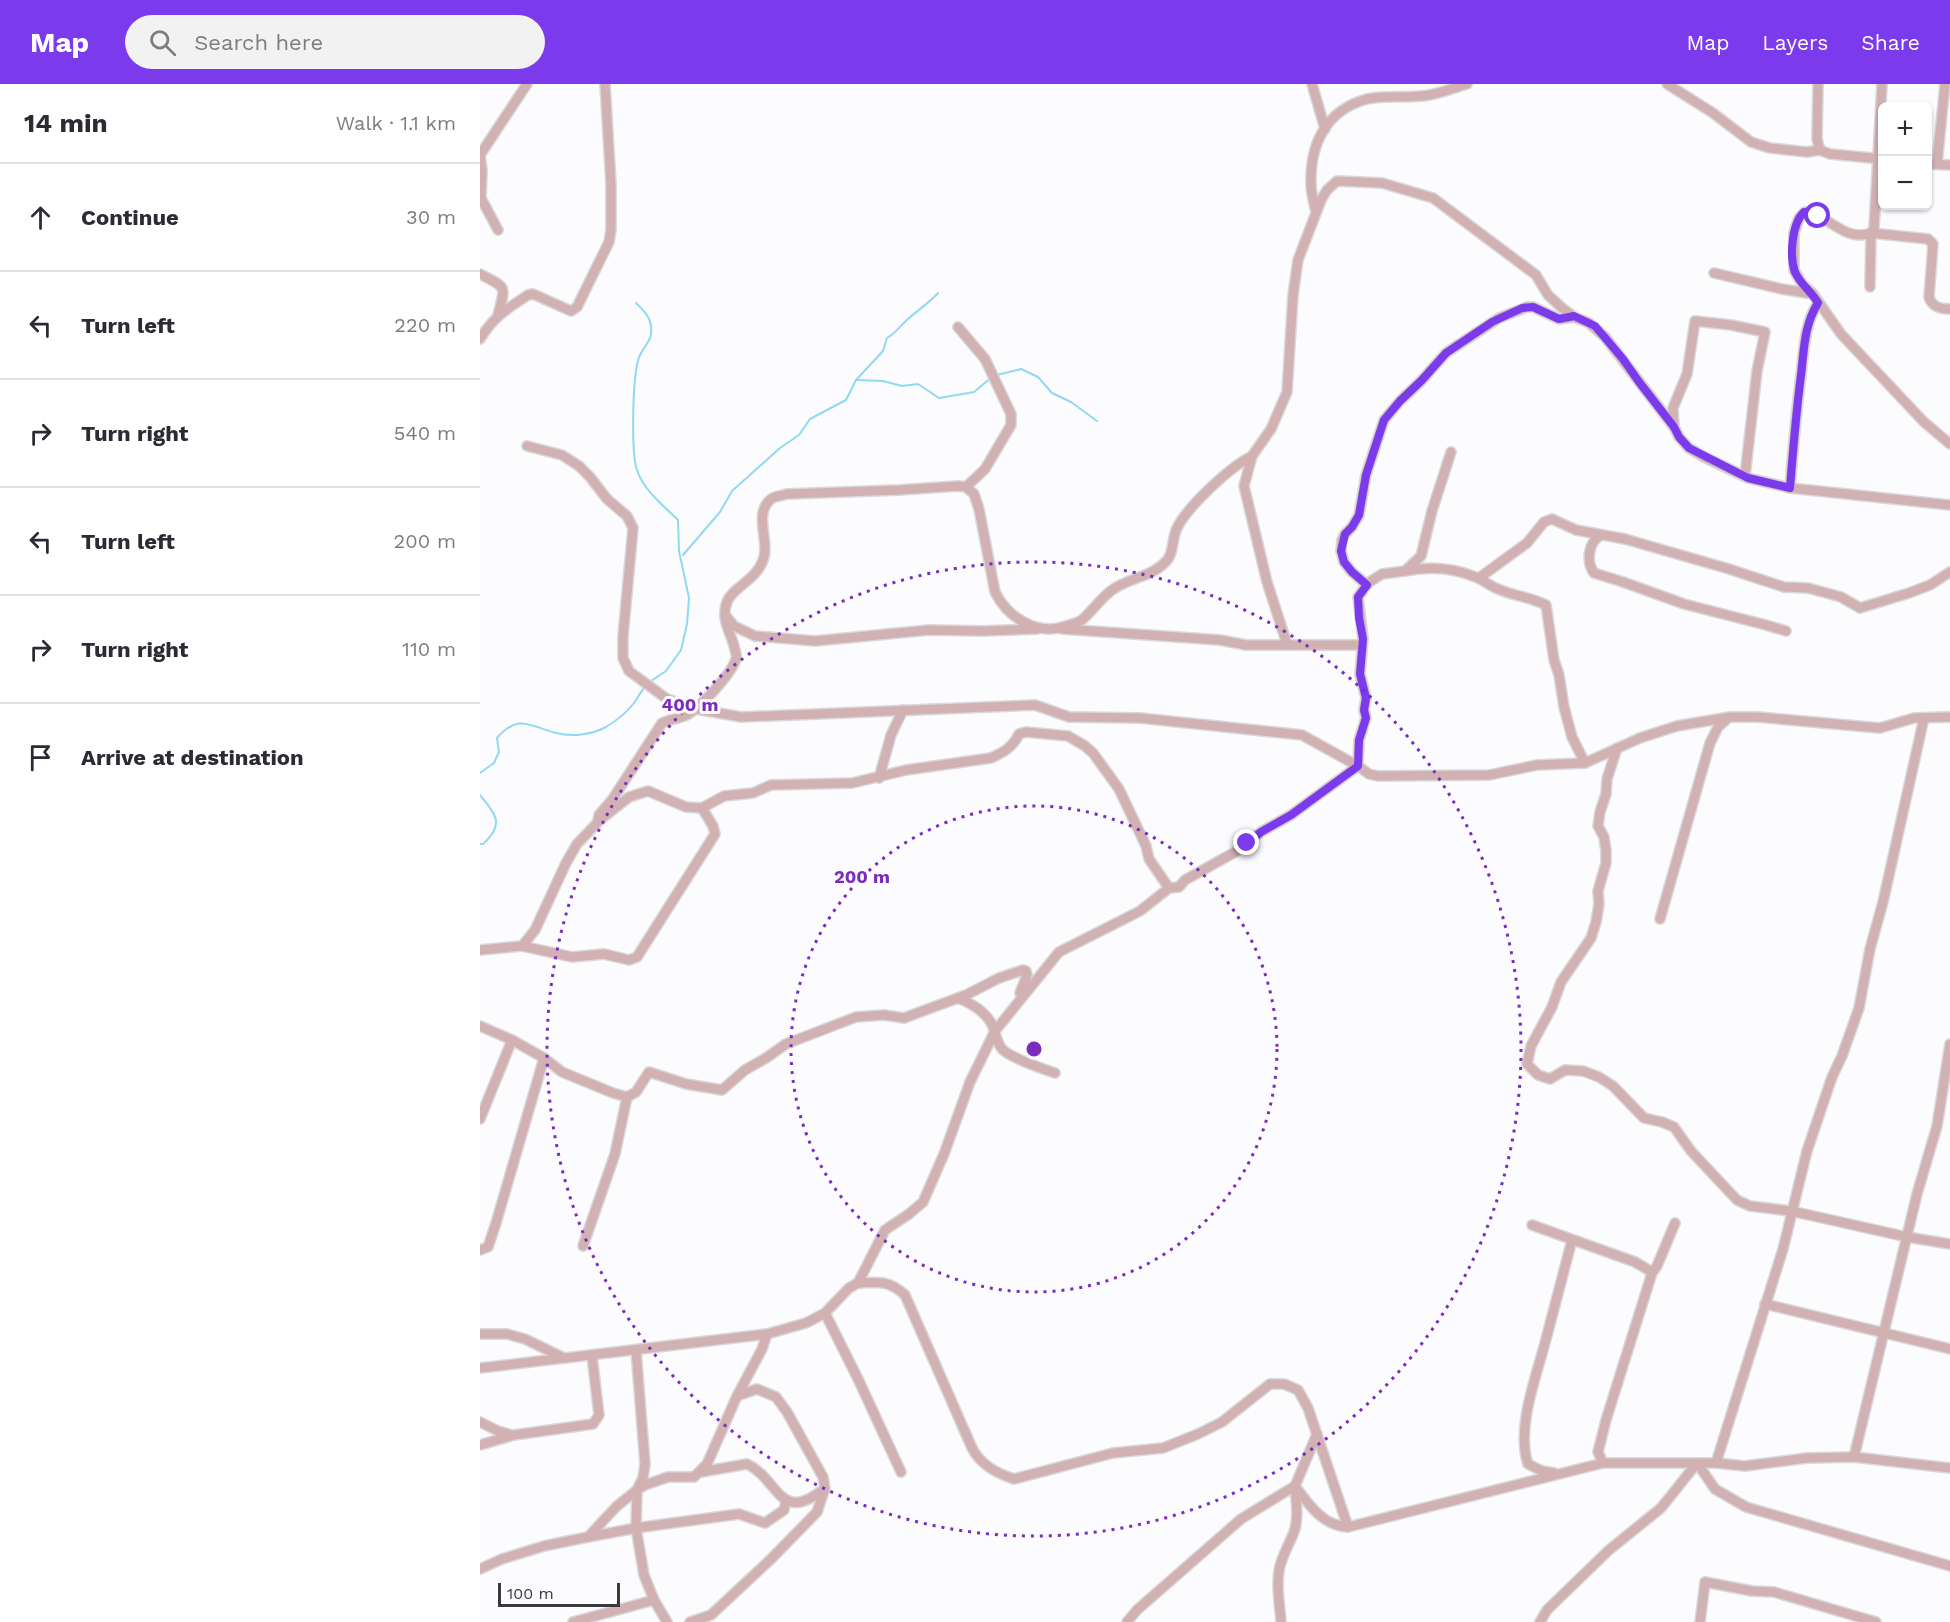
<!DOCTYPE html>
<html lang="en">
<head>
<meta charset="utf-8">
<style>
	:root { --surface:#fff; --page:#f2f2f3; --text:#2b2b33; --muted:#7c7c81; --line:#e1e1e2; --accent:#7c3aed }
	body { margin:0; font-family:"Work Sans",sans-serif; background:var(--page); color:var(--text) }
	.controls { position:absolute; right:18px; top:18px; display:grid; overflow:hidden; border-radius:9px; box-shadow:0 2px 4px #0004 }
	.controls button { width:54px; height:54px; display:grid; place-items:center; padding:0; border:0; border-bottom:2px solid var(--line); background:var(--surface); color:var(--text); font:30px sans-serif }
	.scale { position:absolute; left:18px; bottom:15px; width:122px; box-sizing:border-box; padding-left:6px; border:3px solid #3a393d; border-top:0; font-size:16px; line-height:21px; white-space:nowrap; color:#3a393d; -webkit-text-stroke:4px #fcfbfd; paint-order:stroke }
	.stop { position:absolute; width:18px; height:18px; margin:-14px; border:4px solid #7c3aed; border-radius:50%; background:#fff }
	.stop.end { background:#7c3aed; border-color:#fff; box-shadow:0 2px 6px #0008 }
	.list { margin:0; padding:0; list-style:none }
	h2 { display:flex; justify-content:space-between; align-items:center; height:78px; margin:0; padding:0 24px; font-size:26px }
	h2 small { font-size:20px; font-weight:400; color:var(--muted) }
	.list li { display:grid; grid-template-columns:39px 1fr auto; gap:18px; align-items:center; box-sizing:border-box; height:108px; padding:0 24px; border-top:2px solid var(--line) }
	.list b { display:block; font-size:22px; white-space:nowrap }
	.list em { font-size:20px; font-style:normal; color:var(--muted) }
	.icon { flex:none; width:33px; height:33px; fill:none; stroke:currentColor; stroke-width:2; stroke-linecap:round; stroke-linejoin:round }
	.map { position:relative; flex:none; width:1470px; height:1538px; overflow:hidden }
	header { display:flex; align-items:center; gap:36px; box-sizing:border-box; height:84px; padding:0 30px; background:var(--accent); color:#fff }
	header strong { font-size:28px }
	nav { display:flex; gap:33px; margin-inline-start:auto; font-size:21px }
	.search { width:420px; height:54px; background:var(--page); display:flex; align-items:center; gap:15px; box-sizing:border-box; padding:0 21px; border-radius:33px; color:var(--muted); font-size:22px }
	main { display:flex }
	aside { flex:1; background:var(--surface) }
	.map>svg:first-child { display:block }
</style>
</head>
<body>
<header>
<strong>Map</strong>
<div class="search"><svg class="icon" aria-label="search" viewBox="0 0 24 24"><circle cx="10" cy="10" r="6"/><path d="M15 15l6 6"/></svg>Search here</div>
<nav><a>Map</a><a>Layers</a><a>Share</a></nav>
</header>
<main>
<aside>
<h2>14 min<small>Walk · 1.1 km</small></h2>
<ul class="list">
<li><svg class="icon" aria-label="ahead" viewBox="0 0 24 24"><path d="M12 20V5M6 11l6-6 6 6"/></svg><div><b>Continue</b></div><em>30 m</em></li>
<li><svg class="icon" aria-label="left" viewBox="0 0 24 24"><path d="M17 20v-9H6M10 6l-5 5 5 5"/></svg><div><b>Turn left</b></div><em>220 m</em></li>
<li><svg class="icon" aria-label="right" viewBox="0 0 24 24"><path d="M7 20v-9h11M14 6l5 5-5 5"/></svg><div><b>Turn right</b></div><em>540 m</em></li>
<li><svg class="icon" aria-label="left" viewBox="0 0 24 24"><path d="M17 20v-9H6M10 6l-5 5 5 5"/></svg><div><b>Turn left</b></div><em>200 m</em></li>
<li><svg class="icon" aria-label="right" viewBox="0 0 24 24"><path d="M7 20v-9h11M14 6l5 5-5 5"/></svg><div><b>Turn right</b></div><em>110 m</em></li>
<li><svg class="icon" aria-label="arrive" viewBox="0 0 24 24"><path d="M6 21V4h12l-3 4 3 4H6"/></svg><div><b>Arrive at destination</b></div></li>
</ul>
</aside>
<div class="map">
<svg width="1470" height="1538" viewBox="0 0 1470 1538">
	<rect width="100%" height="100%" fill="#fcfbfd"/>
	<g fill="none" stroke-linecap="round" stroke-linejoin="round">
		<g stroke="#90d9f3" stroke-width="2">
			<path d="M156 219C162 225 170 232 171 242 173 257 165 260 160 271 152 288 151 368 157 386 164 407 183 421 198 436L199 467 209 514 207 540 201 566 186 587 168 599"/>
			<polyline points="517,291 541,285 558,293 572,309 591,318 617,337"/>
			<polyline points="376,296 403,297 422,302 438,300 459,314 494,308 512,293"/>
			<path d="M203 471 240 428 252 407 300 364 319 351 330 335 366 316 376 296 403 267 407 254C416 249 420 242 428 235 438 226 449 219 458 209"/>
			<path d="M0 689 14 679 19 668 17 654C39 629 49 642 76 649 92 653 111 651 126 643 136 637 147 628 154 619 158 614 160 608 165 603"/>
			<path d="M0 711C16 731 25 740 3 760H0"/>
		</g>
		<g stroke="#d9d8da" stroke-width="12">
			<g id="minor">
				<polyline points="832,0 845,45"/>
				<polyline points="1187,0 1233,29 1271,58 1290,64 1327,68 1340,66"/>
				<polyline points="1338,0 1337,55 1340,66 1350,70 1402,75"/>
				<path d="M1402 0 1394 144 1391 149C1365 159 1348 130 1325 128L1319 134 1314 149V186L1322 200 1333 210 1361 250 1444 338 1470 360"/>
				<polyline points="1448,80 1470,81"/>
				<polyline points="1457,80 1465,0"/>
				<path d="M836 128C834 119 831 109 831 100 830 60 846 26 887 15 905 11 924 14 942 12 957 11 973 4 987 0"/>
				<polyline points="18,146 1,114 2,86 0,71 47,0"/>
				<polyline points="1234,189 1302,205 1333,210"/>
				<path d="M0 190C27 204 26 201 18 231"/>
				<path d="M1390 203 1391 149 1448 155 1453 160 1449 213C1452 223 1460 225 1470 225"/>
				<polyline points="478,243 505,275 531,330 531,341 505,385 486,403"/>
				<path d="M0 255C13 233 28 224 48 211L53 210 91 227 97 223 129 158 131 146V100L125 0"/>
				<polyline points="47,362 82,371 99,382 110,393 127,415 147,432 153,444 143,552 143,574 149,587 187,615 216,625 261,633 555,621 589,633 660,634 822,651 878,682 889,690 898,692 1009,691 1057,681 1105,679"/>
				<polyline points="1265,392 1277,287 1285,248 1251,241 1215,237 1207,290 1193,324 1194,343 1199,353 1209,364 1224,373 1268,394 1310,404 1470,421"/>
				<path d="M1310 404C1313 366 1316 329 1321 291 1324 266 1324 241 1338 219"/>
				<path d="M1121 451C1108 458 1106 478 1114 489L1143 498 1204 520 1286 541 1306 547"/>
				<path d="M925 487C949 482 975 484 998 494 1005 497 1010 502 1018 505 1033 512 1051 513 1066 521L1074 576 1079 591 1084 623 1092 653 1105 679 1160 654 1197 642 1250 633H1277L1400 644 1434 634 1470 633"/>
				<polyline points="999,494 1047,459 1064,438 1072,435 1096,446 1145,455 1249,485 1304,503 1328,504 1361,513 1380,524 1429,509 1450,501 1470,488"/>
				<polyline points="887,501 872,488 864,478 861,467 862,456 865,450 872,443 879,431 886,391 904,336 920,317 942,296 966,269 1019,234 1047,223 1053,223 1079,235 1094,233 1109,239 1125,253 1194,343"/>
				<polyline points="246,532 254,542 275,552 335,557 449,546 503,547 557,545"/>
				<polyline points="582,545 740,556 766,561 882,561"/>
				<polyline points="807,560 787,498 764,402 772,372 791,345 807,308 813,211 818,176 841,116 847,106 857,97 902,99 953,114 1056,191 1068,211 1081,223 1094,233"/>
				<polyline points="1137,664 1127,695 1126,710 1120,728 1118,742 1124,753 1126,767 1126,779 1118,807 1119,820 1116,838 1111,854 1081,898 1072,923 1051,962 1047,980 1058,991 1070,995 1085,986 1103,987 1119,993 1133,1002 1164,1034 1182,1038 1194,1043 1211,1067 1257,1116 1270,1122 1311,1127 1427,1153 1470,1160"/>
				<polyline points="399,694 411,651 423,626"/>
				<path d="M118 737 119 731 132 716 182 639C190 635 197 635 204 632 218 627 252 589 256 575 257 572 256 569 255 566 252 550 240 536 247 518 252 503 278 496 284 473 289 457 274 430 290 416 293 412 301 412 307 410L419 406 478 402 486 403 494 410 499 425 515 508C528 534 557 552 586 542 592 540 599 539 603 535 613 526 621 514 632 506 650 493 674 493 688 475 694 466 692 454 697 444 708 422 750 383 772 372"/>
				<polyline points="1180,835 1230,659 1238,643 1248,634"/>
				<polyline points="42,862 92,873 124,870 149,876 157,873 235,750 233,742 222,724"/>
				<path d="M0 866 42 862 55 846 86 779 97 760 120 736 149 713 168 707 206 723 222 724 244 712 273 709 291 701 372 699 426 686 511 674C524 668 533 663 539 650L546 648 588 652 605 662 613 669 639 705 666 762 669 775 689 804"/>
				<path d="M478 914C493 920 511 931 515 949 517 955 518 961 523 966 535 976 561 984 575 989"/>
				<polyline points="0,942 32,956 64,974 82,988 133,1009 147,1013 156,1008 169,988 206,1000 242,1006 265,986 286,974 306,960 376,933 404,931 424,934 486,911 519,894 543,886 546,887 547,891 540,909"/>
				<polyline points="0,1035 32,956"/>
				<polyline points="1052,1141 1155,1178 1172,1188"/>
				<polyline points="103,1162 135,1070 147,1013"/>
				<polyline points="0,1166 8,1163 16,1139 64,974"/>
				<path d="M378 1199C398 1198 409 1196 425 1211L492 1364C501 1381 516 1389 534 1395L633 1369 683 1364 718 1350 742 1338 790 1300H804L818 1306 828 1324 868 1443"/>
				<polyline points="1285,1220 1470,1265"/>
				<polyline points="345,1229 379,1297 421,1388"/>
				<polyline points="0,1250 27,1250 45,1255 84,1274"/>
				<polyline points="156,1266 165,1380 163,1394 157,1406 156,1444 164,1491 174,1516 187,1538"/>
				<polyline points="0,1284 287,1250"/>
				<polyline points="0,1338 18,1347 32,1351"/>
				<path d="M837 1350 815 1402C829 1421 843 1442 868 1443L1123 1379H1236L1265 1382 1327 1374 1374 1373 1470 1384"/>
				<polyline points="0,1361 34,1351 113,1340 119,1331 112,1272"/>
				<polyline points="1374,1373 1437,1110 1457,1042 1470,960"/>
				<polyline points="1123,1379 1118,1368 1126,1336 1172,1189 1177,1182 1195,1139"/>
				<polyline points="1236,1379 1303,1165 1327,1067 1352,993 1362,972 1379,924 1390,865 1403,818 1444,634"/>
				<path d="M221 1388 267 1380C299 1395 299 1441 344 1405"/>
				<path d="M1074 1389 1062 1387 1048 1380C1036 1345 1056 1293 1065 1259 1074 1225 1083 1190 1092 1156"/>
				<polyline points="108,1453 156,1444 259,1430 285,1439 304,1426 306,1417"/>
				<polyline points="0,1485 22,1475 64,1462 108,1453 137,1422 157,1406 165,1401 188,1393 214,1393 227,1380 257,1312 282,1265 287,1250 326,1239 345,1229 369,1204 378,1199 405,1146 429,1130 443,1118 464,1070 490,998 515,947 579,868 660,827 689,804 699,803 705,796 757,767 781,748 811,731 878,682 879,656 886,634 884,626 886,614 880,590 883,555 878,513 888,499 902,490 925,487 941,472 952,427 971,368"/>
				<polyline points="93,1538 174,1516"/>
				<polyline points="210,1538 231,1531 291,1475 337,1428 345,1404 343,1393 307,1328 296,1313 277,1305 257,1312"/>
				<path d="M647 1538 657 1526 761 1435 815 1402C816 1416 819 1434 814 1448 809 1461 801 1473 799 1487 796 1504 800 1521 801 1538"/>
				<polyline points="1060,1538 1067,1526 1129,1466 1181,1424 1217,1379 1235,1405 1266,1423 1470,1482"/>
				<polyline points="1220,1538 1225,1498 1272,1507 1294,1508 1396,1538"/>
			</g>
		</g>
		<use href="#minor" stroke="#d1b1b2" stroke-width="9"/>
	</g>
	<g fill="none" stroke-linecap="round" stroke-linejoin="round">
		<path stroke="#7c3aed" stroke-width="8" d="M767 759 781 748 811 731 878 682 879 656 886 634 884 626 886 614 880 590 883 555 879 534 878 513 887 501 872 488 864 478 861 467 865 450 872 443 879 431 886 391 904 336 920 317 942 296 966 269 1012 238 1042 224 1053 223 1079 235 1094 232 1115 242 1143 275 1159 298 1194 343 1199 353 1209 364 1268 394 1310 404C1313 366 1316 329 1321 291 1324 266 1324 241 1338 219 1331 207 1320 200 1315 188 1309 172 1312 139 1324 128L1333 129 1338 132"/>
	</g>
	<g fill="none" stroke="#7b2cbf" stroke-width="3" stroke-dasharray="3 6">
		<circle cx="554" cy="965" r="243"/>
		<circle cx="554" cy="965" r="487"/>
	</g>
	<circle cx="554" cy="965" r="9" fill="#7b2cbf" stroke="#fcfbfd" stroke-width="3"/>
	<g font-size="18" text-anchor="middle" font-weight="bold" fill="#7b2cbf" stroke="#fcfbfd" stroke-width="6" stroke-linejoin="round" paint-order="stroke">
		<text x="210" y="627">400 m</text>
		<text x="382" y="799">200 m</text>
	</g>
</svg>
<div class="controls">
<button>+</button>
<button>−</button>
</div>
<div class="scale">100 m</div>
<div class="stop" style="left:1338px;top:132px"></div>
<div class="stop end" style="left:767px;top:759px"></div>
</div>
</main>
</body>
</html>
